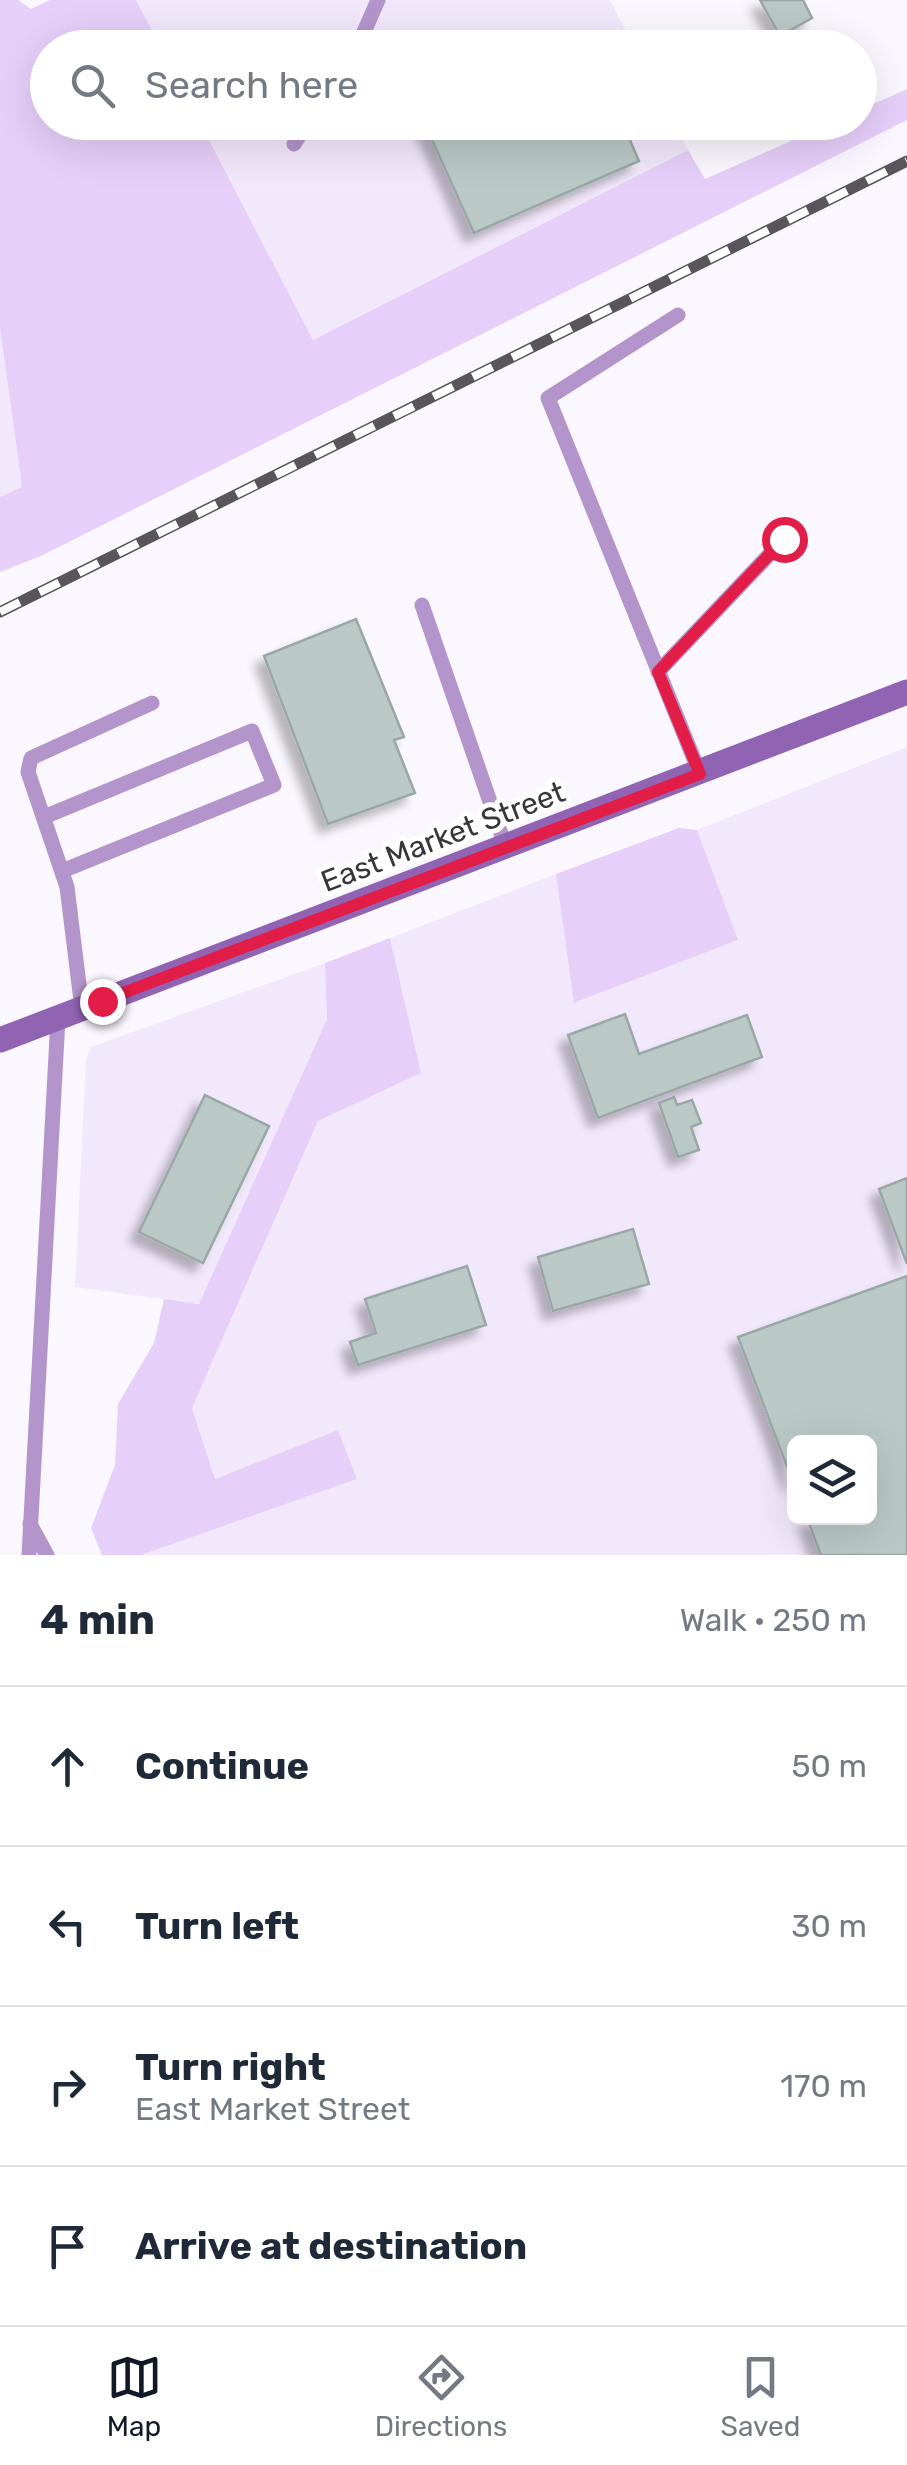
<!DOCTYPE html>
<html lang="en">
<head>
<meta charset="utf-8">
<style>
	:root { --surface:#fff; --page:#f6f6f7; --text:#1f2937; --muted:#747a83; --line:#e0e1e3; --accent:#111827 }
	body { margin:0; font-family:Rubik,sans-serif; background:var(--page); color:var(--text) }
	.controls { position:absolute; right:30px; bottom:30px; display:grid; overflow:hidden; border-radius:15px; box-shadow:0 10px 40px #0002 }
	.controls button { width:90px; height:90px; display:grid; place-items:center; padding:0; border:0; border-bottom:2px solid var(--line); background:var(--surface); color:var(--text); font:50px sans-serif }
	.stop { position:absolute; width:30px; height:30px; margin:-22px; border:8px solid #e11d48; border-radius:50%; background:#fff }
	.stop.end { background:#e11d48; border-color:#fff; box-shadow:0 2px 10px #0008 }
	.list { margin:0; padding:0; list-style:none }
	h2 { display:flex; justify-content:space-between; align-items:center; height:130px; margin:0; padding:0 40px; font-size:42px }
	h2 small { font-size:32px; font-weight:400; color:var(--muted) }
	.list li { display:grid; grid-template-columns:65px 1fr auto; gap:30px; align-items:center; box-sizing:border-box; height:160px; padding:0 40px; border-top:2px solid var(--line) }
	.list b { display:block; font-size:38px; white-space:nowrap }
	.list p { margin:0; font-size:32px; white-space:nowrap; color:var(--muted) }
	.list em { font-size:32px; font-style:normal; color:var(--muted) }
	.icon { flex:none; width:55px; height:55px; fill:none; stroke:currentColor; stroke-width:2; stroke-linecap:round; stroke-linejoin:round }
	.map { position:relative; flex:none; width:907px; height:1555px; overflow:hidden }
	.search { position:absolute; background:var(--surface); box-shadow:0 10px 40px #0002; left:30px; right:30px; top:30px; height:110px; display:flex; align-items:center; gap:25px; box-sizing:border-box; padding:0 35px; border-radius:55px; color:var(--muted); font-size:38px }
	.sheet { height:770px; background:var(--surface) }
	nav { display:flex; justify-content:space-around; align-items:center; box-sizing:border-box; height:140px; border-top:2px solid var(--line); background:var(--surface); font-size:28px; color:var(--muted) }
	nav a { display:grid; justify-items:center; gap:5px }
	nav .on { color:var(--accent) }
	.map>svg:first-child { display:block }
</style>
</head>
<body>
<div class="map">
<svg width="907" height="1555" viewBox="0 0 907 1555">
	<defs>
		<filter id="shadow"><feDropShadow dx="-9" dy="9" stdDeviation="5" flood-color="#0004"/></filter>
	</defs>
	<rect width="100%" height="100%" fill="#faf7fe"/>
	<g fill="#f2e8fb" fill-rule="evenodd">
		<polygon points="136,0 610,0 634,47 161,47"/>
		<polygon points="200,123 673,123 688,150 313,340"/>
		<polygon points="0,328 22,487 0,497"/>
		<path d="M907 747V1555H141L357 1479 338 1430 215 1479 192 1408 318 1121 421 1073 390 938 556 874 575 1003 738 940 697 830ZM794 1442H870V1518H794Z"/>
		<polygon points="325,963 327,1019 199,1304 75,1287 86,1059 91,1047"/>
	</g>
	<g fill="#e6cff9">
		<polygon points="0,0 18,0 31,9 50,0 136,0 161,47 48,48 48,122 200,123 313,340 688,150 705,179 832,123 860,122 860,110 907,89 907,120 41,556 0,572 0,497 22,487 0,328"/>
		<polygon points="679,828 697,830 738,940 574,1003 556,874"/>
		<polygon points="390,938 421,1073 318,1121 192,1408 215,1479 338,1430 357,1479 141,1555 102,1555 91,1528 115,1465 118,1404 154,1343 164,1299 199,1304 327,1019 325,963"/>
	</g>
	<g fill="#bac9c6" stroke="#99a7a5" stroke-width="2.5" filter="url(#shadow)">
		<polygon points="760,0 803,0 812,18 780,36"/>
		<polygon points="424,122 622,122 639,161 474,233"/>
		<polygon points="356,619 404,737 394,740 415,793 328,824 264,656"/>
		<polygon points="625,1014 639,1054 747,1015 762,1057 598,1118 568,1035"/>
		<polygon points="205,1095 269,1126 203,1263 139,1232"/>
		<polygon points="674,1097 677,1105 692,1100 701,1123 691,1127 699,1150 678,1157 659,1103"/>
		<polygon points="907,1178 907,1264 879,1189"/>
		<polygon points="633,1229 649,1284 553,1311 538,1257"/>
		<polygon points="467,1266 486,1325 358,1365 350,1342 376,1333 365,1299"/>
		<polygon points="907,1276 907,1555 821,1555 807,1518 870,1518 870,1442 794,1442 794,1485 738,1337"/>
	</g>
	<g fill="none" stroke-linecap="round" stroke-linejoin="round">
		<g stroke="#b395cb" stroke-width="15">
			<polyline points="357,48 378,0"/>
			<polyline points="294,144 308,122"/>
			<polyline points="678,315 548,398 700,774"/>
			<polyline points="422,605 506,848"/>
			<polyline points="658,672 784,539"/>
			<polyline points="44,817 252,731 274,785 62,871"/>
			<polyline points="82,1009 67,887 28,772 31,758 152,703"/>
			<polyline points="30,1524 47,1555"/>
			<polyline points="29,1555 58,1018"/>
		</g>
		<polyline stroke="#9164b3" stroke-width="25" points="0,1040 907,692"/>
		<g stroke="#58565a" stroke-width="11">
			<polyline id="rail" points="0,612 907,161"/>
		</g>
		<use href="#rail" stroke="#fff" stroke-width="8" stroke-dasharray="22" stroke-linecap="butt"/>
	</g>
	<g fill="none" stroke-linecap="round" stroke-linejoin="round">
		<polyline stroke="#e11d48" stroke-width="12" points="102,1001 700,774 658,672 784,539"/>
	</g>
	<g text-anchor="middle" stroke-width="10" stroke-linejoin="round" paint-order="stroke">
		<g font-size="30" fill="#38363a" stroke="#fff">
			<text transform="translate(443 837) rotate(-21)" y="10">East Market Street</text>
		</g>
	</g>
</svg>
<div class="controls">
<button><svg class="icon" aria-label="layers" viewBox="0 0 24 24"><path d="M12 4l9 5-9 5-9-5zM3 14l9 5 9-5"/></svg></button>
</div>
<div class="stop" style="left:784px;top:539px"></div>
<div class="stop end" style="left:102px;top:1001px"></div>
<div class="search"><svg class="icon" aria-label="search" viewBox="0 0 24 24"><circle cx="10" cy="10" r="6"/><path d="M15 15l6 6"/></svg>Search here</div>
</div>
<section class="sheet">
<h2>4 min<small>Walk · 250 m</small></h2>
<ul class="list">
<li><svg class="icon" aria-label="ahead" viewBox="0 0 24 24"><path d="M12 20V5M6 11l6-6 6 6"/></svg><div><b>Continue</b></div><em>50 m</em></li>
<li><svg class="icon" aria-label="left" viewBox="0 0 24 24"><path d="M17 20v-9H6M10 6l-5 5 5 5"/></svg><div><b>Turn left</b></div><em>30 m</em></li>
<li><svg class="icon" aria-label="right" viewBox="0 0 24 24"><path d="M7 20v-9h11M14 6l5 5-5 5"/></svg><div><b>Turn right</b><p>East Market Street</p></div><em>170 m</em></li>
<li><svg class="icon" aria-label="arrive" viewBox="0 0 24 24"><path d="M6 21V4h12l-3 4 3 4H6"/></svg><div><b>Arrive at destination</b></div></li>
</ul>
</section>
<nav>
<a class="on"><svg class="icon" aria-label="map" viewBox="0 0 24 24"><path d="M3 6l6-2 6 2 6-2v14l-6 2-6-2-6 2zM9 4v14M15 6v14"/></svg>Map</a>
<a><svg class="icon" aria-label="directions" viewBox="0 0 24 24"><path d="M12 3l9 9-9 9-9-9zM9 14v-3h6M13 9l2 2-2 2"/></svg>Directions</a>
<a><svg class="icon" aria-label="saved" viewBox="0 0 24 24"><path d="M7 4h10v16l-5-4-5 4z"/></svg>Saved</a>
</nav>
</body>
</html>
